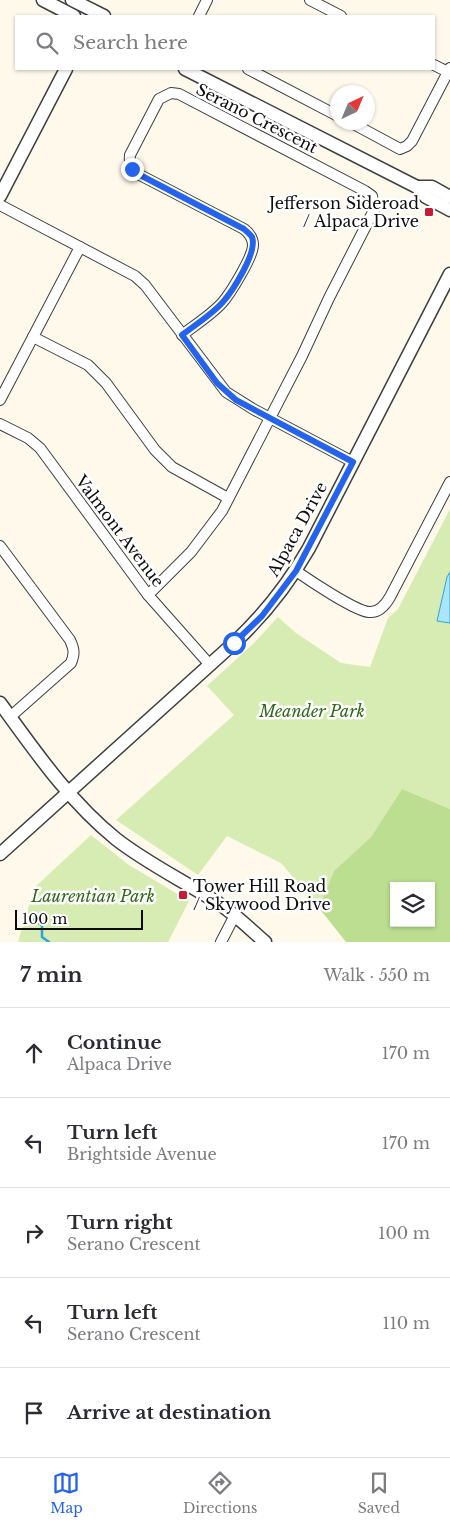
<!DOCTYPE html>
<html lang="en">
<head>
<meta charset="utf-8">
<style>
	:root { --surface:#fff; --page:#f7f7f7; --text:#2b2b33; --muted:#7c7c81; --line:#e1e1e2; --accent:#2563eb }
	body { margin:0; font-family:"Libre Baskerville",serif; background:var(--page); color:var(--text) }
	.controls { position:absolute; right:15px; bottom:15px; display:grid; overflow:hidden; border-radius:0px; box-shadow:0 1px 4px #0004 }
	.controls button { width:45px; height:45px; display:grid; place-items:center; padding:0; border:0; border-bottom:1px solid var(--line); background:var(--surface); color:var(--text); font:25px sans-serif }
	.compass { position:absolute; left:330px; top:85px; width:45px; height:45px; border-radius:50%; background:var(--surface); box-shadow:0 1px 4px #0004; rotate:44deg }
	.scale { position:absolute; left:15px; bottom:12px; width:128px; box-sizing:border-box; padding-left:5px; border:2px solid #0c0c0c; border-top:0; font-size:14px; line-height:18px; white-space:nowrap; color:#0c0c0c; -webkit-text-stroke:4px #fff; paint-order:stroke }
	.stop { position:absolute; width:15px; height:15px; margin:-11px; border:4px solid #2563eb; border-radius:50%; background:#fff }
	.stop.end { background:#2563eb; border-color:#fff; box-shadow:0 1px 5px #0008 }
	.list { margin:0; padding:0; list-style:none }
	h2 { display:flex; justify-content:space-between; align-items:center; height:65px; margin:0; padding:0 20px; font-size:21px }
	h2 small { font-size:16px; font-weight:400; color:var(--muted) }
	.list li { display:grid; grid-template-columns:32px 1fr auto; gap:15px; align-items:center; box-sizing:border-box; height:90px; padding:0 20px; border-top:1px solid var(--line) }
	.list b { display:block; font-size:19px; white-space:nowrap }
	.list p { margin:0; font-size:16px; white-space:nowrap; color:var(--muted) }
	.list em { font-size:16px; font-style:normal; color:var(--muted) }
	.icon { flex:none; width:28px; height:28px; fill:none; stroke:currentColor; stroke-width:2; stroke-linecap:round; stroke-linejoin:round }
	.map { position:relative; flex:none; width:450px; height:942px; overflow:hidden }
	.search { position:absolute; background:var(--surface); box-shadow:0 1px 4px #0004; left:15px; right:15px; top:15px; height:55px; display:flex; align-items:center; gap:12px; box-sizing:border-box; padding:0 18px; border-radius:0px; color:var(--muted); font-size:19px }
	.sheet { height:515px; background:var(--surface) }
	nav { display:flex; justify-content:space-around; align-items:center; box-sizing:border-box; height:70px; border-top:1px solid var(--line); background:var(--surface); font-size:14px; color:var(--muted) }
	nav a { display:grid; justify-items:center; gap:2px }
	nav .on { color:var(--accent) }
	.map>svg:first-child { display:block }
</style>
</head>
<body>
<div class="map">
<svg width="450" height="942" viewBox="0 0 450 942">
	<rect width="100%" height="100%" fill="#fff9eb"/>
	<g fill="#d6ecb2">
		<polygon points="450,509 450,809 402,789 371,837 334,871 319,908 281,863 227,836 198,875 116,820 234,715 207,686 254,643 278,617 296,633 341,663 370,667 388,618 398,609"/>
		<polygon points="91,835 129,865 189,901 168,942 18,942 34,888"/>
	</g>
	<path fill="#bbde90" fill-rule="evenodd" d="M402 789 450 809V942H346L319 908 334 871 371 837ZM394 886H431V923H394Z"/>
	<polygon fill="#abe5fa" stroke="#2da5d7" points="450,572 450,623 437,621 447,577"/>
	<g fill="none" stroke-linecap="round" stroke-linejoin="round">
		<polyline stroke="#2da5d7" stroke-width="2.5" points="30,915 33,920 42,925 42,937 49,942"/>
		<g stroke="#3f3f3f" stroke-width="12">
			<g id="minor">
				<polyline points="310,0 341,16"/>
				<polyline points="199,16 207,0"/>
				<polyline points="434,65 448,72"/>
				<polyline points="248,69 338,116"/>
				<polyline points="350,122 400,149 407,146 412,141 450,68"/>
				<polyline points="0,205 135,276 145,285 226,392 253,409 353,462"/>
				<polyline points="33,337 88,365 106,383 155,450 172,467 228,498"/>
				<polyline points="0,400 80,247"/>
				<polyline points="0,424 28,438 40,448 148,595 210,665"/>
				<path d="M0 546 70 640C74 649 75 653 71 663L10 717"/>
				<path d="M296 571C309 580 355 611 369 612 379 613 386 604 390 597L450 482"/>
				<path d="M148 595 191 552 222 511 302 356 329 298 374 210 372 196 365 191 179 94 171 93 159 99 130 155C129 164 131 168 138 174L244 229C249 233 253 238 253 245 253 257 230 294 222 303 211 315 195 325 182 335"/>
				<polyline points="221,942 235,915"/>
			</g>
		</g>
		<g stroke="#3f3f3f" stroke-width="15">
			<g id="tertiary">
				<polyline points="43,0 74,16"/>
				<polyline points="72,0 104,16"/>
				<polyline points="185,69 417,187 426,197 450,210"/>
				<polyline points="417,187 432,187 450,197"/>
				<polyline points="0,196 66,69"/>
				<path d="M0 703C35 751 69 801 116 839 148 864 184 881 218 903 235 914 250 929 265 942"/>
				<path d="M0 854 234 643C264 615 289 583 309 548L450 274"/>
			</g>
		</g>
		<use href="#minor" stroke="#fff" stroke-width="10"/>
		<use href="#tertiary" stroke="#fff" stroke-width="12"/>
	</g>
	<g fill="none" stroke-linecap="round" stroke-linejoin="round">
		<path stroke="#2563eb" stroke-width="6" d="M132 169 138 174 244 229C246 231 250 234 252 237 258 252 232 292 222 303 211 315 195 325 182 335L217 383 236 400 353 462 296 571 262 616 234 643"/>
	</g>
	<g fill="#c51b35" stroke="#fff" stroke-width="2">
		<rect x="424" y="207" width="10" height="10" rx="2.5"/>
		<rect x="178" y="890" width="10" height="10" rx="2.5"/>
	</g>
	<g text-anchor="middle" stroke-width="5" stroke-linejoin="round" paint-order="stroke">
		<g font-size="16" fill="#0c0c0c" stroke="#fff">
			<text transform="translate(257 118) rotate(27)" y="6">Serano Crescent</text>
			<text transform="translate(297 529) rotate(-61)" y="6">Alpaca Drive</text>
			<text transform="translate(120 531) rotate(53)" y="6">Valmont Avenue</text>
		</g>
		<g font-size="16" fill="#0c0c0c" stroke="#fff" text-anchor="end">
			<text x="419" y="209">Jefferson Sideroad<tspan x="419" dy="18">/ Alpaca Drive</tspan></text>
			<text x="193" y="892" text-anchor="start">Tower Hill Road<tspan x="193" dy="18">/ Skywood Drive</tspan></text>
		</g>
		<g font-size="16" font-style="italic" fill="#316718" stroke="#fff">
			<text x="312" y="717">Meander Park</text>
			<text x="93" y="902">Laurentian Park</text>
		</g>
	</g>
</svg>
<div class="controls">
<button><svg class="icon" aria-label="layers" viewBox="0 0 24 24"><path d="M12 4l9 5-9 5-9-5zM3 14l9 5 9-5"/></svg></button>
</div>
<svg class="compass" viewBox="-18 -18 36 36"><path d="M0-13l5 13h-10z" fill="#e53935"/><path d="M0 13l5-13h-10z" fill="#7c7c81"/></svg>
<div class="scale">100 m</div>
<div class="stop" style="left:234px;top:643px"></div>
<div class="stop end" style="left:132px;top:169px"></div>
<div class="search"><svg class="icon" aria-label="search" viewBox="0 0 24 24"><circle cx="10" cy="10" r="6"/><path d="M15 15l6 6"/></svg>Search here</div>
</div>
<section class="sheet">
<h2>7 min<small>Walk · 550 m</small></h2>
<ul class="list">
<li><svg class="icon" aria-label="ahead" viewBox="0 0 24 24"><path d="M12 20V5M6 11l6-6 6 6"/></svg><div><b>Continue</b><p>Alpaca Drive</p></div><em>170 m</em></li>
<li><svg class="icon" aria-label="left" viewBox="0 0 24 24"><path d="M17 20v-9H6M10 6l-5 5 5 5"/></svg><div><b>Turn left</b><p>Brightside Avenue</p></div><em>170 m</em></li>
<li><svg class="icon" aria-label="right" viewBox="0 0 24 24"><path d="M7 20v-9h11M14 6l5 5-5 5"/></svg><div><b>Turn right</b><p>Serano Crescent</p></div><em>100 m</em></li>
<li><svg class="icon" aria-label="left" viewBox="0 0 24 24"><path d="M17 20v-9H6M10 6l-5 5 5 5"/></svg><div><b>Turn left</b><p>Serano Crescent</p></div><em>110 m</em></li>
<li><svg class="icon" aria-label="arrive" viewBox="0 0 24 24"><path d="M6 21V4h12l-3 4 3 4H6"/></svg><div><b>Arrive at destination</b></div></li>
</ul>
</section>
<nav>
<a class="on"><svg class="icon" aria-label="map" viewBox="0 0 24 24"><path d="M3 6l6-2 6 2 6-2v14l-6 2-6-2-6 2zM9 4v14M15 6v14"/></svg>Map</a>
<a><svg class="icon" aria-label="directions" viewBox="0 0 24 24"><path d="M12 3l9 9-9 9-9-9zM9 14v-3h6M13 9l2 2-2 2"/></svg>Directions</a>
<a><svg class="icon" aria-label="saved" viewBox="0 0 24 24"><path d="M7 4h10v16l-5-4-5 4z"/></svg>Saved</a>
</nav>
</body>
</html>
